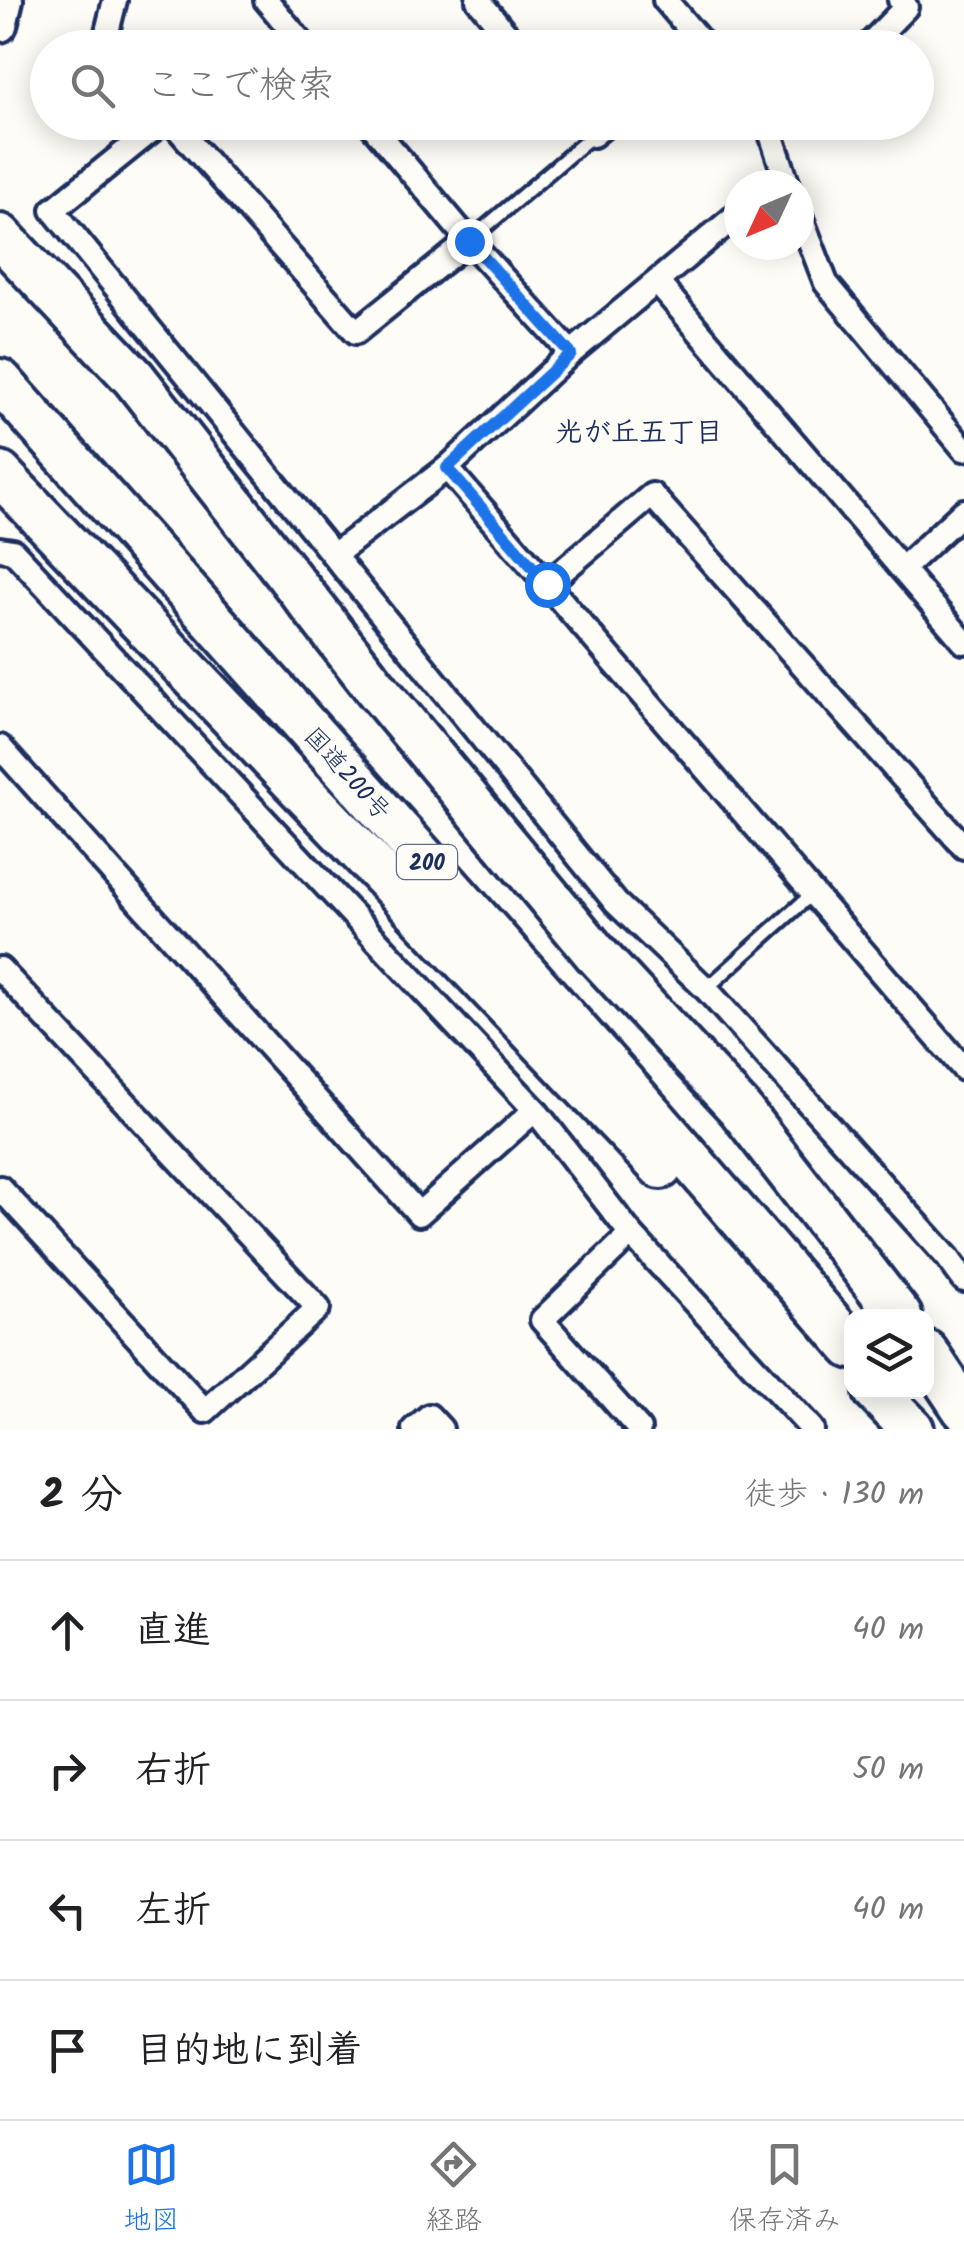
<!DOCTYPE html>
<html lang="ja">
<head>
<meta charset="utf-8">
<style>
	:root { --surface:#fff; --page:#f2f2f2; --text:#202124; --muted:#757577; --line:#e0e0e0; --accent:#1a73e8 }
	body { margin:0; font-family:Kalam,"Klee One",sans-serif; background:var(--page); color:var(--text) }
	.controls { position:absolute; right:30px; bottom:30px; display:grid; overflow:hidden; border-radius:20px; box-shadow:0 5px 25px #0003 }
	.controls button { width:90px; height:90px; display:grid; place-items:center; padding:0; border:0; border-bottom:2px solid var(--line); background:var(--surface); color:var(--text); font:50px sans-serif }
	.compass { position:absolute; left:724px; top:170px; width:90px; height:90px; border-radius:50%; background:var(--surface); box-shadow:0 5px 25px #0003; rotate:226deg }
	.stop { position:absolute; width:30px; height:30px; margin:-22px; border:8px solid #1a73e8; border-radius:50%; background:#fff }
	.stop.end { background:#1a73e8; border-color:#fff; box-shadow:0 2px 10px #0008 }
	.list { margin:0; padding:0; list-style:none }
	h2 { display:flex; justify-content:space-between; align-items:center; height:130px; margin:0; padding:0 40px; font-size:42px }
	h2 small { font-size:32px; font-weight:400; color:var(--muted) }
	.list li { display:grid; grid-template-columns:65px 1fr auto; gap:30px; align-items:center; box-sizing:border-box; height:140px; padding:0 40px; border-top:2px solid var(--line) }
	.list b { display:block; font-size:38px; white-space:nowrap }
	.list em { font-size:32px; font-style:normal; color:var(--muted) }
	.icon { flex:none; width:55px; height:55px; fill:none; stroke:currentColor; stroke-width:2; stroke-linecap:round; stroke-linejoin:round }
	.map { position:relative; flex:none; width:964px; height:1429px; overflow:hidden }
	.search { position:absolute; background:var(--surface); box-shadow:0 5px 25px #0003; left:30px; right:30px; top:30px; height:110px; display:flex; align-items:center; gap:25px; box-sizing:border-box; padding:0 35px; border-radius:55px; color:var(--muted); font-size:38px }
	.sheet { height:690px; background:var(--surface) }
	nav { display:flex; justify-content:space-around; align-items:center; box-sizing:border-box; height:140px; border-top:2px solid var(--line); background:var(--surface); font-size:28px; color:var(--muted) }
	nav a { display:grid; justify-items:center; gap:5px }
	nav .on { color:var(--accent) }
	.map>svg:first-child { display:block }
</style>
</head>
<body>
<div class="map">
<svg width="964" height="1429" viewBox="0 0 964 1429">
	<rect width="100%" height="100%" fill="#fdfcf7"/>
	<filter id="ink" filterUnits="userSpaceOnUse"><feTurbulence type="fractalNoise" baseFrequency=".01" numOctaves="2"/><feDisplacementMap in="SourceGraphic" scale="20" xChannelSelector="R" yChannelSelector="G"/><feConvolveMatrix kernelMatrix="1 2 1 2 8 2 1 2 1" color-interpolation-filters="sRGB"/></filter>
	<g filter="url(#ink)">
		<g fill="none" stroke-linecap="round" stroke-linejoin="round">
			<g stroke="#1b2f5e" stroke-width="19">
				<g id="lane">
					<polyline points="469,241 593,135"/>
					<polyline points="706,989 813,893"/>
				</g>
			</g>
			<g stroke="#1b2f5e" stroke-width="30">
				<g id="street">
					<polyline points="266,0 306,48"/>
					<polyline points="478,0 518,48"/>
					<polyline points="665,0 706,48"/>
					<polyline points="108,48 104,44 115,0"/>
					<polyline points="866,48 906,7 900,0"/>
					<polyline points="162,122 53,210 616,903 706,989 948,1258 964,1280"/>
					<polyline points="172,122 356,332 469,241"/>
					<polyline points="369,122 469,241 571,353"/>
					<polyline points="582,122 593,135 609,122"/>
					<polyline points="767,122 788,185"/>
					<polyline points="799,213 826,283 964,449"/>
					<polyline points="657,282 964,642"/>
					<polyline points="447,468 964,1069"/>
					<polyline points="0,549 13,551 535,1110 631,1234 812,1429"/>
					<polyline points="334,555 447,468 571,353 739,213"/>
					<polyline points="902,569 964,511"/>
					<polyline points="547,584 652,495 964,847"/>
					<polyline points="0,747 419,1214 535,1110"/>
					<polyline points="0,969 318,1308 205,1411 0,1188"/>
					<polyline points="631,1234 542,1320 639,1429"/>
					<polyline points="414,1429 429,1416 441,1429"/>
				</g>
			</g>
			<g stroke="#1b2f5e" stroke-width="40">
				<polyline id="secondary" points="0,25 6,0"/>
			</g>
			<g stroke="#1b2f5e" stroke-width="50">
				<g id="highway">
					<polyline points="0,236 134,378 379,692 596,954 739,1108 900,1316"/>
					<polyline points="0,381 654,1118 852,1347"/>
					<polyline points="0,474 661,1167"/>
					<polyline points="926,1352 964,1409"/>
					<polyline points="876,1392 912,1429"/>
				</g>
			</g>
			<use href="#lane" stroke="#fdfcf7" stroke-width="11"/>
			<use href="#street" stroke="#fdfcf7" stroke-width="22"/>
			<use href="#secondary" stroke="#fdfcf7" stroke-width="32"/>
			<use href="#highway" stroke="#fdfcf7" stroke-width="42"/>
		</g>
	</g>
	<g fill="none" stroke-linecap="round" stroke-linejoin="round" filter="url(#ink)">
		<polyline stroke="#1a73e8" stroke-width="12" points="469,241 571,354 447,468 547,584"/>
	</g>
	<g text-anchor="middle" stroke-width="9" stroke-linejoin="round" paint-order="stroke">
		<rect fill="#fdfcf7" stroke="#5f6c8c" stroke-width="2.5" x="397" y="845" width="60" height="34" rx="8"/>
		<g font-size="22" font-weight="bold" fill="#1b2f5e">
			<text x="427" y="870">200</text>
		</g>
		<g font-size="25" fill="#1b2f5e" stroke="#fdfcf7">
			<text transform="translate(348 773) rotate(48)" y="9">国道200号</text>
		</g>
		<g font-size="28" font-weight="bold" fill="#1b2f5e" stroke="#fdfcf7">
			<text x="639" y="441">光が丘五丁目</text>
		</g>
	</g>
</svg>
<div class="controls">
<button><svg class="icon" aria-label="layers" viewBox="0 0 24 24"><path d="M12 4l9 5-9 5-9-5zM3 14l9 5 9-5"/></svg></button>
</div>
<svg class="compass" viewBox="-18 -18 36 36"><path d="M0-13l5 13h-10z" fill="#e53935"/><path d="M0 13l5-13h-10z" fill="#757577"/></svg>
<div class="stop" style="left:547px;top:584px"></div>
<div class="stop end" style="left:469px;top:241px"></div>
<div class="search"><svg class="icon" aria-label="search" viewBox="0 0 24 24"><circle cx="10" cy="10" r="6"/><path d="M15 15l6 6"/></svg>ここで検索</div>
</div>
<section class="sheet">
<h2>2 分<small>徒歩 · 130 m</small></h2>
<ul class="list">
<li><svg class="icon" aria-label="ahead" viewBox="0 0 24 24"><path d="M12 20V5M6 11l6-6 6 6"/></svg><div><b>直進</b></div><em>40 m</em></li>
<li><svg class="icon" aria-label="right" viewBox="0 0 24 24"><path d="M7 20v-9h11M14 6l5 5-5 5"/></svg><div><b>右折</b></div><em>50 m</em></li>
<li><svg class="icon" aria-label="left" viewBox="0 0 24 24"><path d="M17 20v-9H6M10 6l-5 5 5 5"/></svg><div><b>左折</b></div><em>40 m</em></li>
<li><svg class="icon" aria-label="arrive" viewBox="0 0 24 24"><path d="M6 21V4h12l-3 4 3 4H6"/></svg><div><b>目的地に到着</b></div></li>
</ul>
</section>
<nav>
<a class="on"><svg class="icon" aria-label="map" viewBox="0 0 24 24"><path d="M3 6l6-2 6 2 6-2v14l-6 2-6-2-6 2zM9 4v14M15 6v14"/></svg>地図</a>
<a><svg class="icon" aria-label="directions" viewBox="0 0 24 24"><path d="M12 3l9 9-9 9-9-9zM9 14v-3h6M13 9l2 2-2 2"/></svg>経路</a>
<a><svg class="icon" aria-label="saved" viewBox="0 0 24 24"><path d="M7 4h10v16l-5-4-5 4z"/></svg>保存済み</a>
</nav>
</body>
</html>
